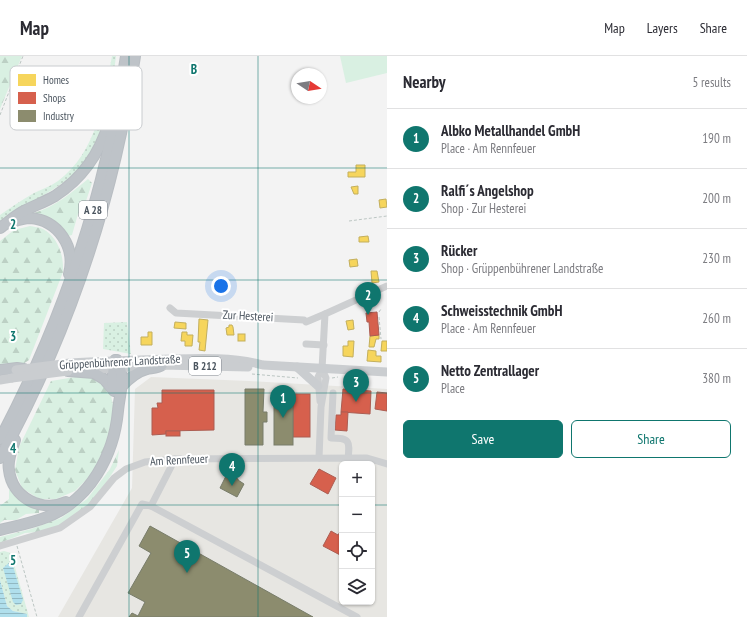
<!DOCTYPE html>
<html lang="en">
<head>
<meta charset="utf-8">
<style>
	:root { --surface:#fff; --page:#f7f7f7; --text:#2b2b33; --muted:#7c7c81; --line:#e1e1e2; --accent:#0f766e }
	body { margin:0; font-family:"PT Sans Narrow",sans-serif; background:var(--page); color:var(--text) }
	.controls { position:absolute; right:12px; bottom:12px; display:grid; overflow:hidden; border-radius:6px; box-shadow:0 1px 3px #0004 }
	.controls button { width:36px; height:36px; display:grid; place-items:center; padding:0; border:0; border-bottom:1px solid var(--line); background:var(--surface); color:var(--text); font:20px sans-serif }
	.compass { position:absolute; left:291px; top:12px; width:36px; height:36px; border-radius:50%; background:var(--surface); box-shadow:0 1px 3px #0004; rotate:102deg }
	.you { position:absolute; left:221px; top:230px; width:14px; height:14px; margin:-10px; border:3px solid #fff; border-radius:50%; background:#1a73e8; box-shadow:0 0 0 6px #1a73e833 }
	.badge { display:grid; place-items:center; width:26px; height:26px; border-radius:50%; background:var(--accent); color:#fff; font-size:13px; font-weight:700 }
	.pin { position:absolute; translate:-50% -33px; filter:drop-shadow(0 1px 2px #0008) }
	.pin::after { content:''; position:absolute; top:21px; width:14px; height:12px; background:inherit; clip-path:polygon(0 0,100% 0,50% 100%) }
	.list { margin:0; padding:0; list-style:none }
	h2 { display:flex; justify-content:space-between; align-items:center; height:52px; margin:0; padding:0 16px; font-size:17px }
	h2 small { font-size:13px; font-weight:400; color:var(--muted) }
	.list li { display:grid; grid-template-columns:26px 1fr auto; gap:12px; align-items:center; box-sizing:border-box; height:60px; padding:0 16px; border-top:1px solid var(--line) }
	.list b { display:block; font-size:15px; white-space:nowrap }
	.list p { margin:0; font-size:13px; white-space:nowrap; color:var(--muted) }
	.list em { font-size:13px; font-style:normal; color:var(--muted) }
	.actions { display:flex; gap:8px; padding:12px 16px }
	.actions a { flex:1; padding:9px 0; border:1px solid var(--accent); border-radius:6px; text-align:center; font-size:14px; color:var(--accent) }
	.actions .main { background:var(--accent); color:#fff }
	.icon { flex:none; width:22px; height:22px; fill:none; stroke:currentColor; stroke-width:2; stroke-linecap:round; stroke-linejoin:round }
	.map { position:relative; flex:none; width:387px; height:561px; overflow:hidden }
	header { display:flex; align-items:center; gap:24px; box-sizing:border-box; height:56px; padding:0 20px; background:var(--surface); border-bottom:1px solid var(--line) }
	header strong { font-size:19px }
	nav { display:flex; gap:22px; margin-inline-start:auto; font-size:14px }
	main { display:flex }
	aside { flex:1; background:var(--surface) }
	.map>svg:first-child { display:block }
</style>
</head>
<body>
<header>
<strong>Map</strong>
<nav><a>Map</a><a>Layers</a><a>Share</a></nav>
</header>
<main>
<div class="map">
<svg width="387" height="561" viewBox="0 0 387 561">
	<defs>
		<pattern id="grass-dots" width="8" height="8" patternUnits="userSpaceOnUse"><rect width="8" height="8" fill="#d9f0e2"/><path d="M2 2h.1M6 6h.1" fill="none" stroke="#bcd0c4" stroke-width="1.8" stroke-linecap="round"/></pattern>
		<pattern id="forest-firs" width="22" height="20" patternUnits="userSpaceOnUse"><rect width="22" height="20" fill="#d9f0e2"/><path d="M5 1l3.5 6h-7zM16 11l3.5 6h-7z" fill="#bcd0c4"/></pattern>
		<pattern id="water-rules" width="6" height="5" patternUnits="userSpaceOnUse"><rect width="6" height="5" fill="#b0dfec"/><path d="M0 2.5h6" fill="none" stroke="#91b8c2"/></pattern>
	</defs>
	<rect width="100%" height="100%" fill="#f3f3f3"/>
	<path fill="#e7e6e2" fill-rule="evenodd" d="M151 321 249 325 387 333V561H58L132 432 135 333ZM342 408H372V546H342Z"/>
	<g fill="url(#grass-dots)">
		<path d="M112 0H116C112 33 104 89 80 113 74 118 67 124 61 128 42 142 19 151 0 165V159C11 151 22 144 34 137 42 133 51 130 58 125 97 96 104 44 112 0Z"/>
		<polygon points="127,266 131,298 103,293 104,267"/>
		<polygon points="4,495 11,497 29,561 27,561 26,558 13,555 7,550 0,524 0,496"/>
	</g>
	<g fill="url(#forest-firs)">
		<polygon points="0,0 22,0 0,53"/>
		<path d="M88 123 92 127 84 151 78 158 72 179 64 181 34 161V157C55 151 72 136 88 123Z"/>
		<path d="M30 170C34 171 39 171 43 173 58 181 64 200 63 216L29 304 23 308 0 309V185L14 174Z"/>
		<polygon points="81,320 94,322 105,329 111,340 114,353 109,384 96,414 75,435 56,443 39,443 22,432 15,414 19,391 51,325"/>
		<polygon points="119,394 117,410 100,436 86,452 59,470 39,476 25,477 0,487 0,481 31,473 61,462 87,443 110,413"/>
		<path d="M9 434H12C20 444 27 449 39 453V457L26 458 16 464H4L0 467V450L9 443Z"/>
	</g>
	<polygon fill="#d9f0e2" points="340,0 387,0 387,17 346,27"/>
	<g fill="url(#water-rules)">
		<polygon points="10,506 13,510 23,544 21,548 16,549 13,546 3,512"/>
		<polygon points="0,524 7,550 13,555 27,558 27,561 0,561"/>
	</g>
	<g fill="#f6d55c" stroke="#c3af5d">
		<polygon points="356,109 365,109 365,121 348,121 348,116 356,116"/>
		<polygon points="358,130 358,138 354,138 351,131"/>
		<polygon points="386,143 387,151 380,152 379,144"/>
		<polygon points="368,180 369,186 359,186 359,181"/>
		<polygon points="357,203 358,210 350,211 349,204"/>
		<polygon points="371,215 377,215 379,226 372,227"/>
		<polygon points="375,243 376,248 364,251 363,246"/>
		<polygon points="199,263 208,264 205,295 199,294 200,286 198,286"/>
		<polygon points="353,264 354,273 348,274 346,265"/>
		<polygon points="175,266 186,267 186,273 174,272"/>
		<polygon points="229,269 232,269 233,271 234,279 227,279 226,272 229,271"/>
		<polygon points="148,276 152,276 152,289 141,289 141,281 148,281"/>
		<polygon points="182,276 187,276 187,279 193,279 192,290 185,290 185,285 181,285"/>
		<rect x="238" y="278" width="7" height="7"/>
		<polygon points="379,279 379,283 376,283 374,291 369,291 370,280"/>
		<polygon points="348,285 354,285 353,301 343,300 343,290 348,290"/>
		<polygon points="382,285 387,285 387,295 381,295"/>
		<polygon points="368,294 376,295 376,300 381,300 381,306 367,305"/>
	</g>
	<g fill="#d6604d" stroke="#ac5d52">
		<polygon points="377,256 379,279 370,280 369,266 367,266 366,257"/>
		<polygon points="343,333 371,335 370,358 341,356"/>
		<polygon points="162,334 214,334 214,374 166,375 166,378 152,379 152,352 158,352 157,347 162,347"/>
		<polygon points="377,336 387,337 387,355 375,353"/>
		<rect x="293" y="338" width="17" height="43"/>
		<polygon points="341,356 348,356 347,375 335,374 336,359 341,359"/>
		<rect x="166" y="375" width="14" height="5"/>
		<polygon points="319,413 336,422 328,438 310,428"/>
		<polygon points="342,473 342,500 323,490 331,475 338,479"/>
	</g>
	<g fill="#8c8c6e" stroke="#787c6a">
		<polygon points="245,333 264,333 263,356 267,356 267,366 263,366 263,389 245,389"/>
		<rect x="274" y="343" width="19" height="46"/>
		<polygon points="227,418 238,423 238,424 244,428 237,441 220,432"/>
		<polygon points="150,470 313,561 129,561 132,557 138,560 145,546 128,537 151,497 139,490"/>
	</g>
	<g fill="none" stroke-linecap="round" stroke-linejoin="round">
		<g stroke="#b8bdc2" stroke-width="12">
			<g id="highway">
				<path d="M12 166C18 164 24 162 30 162 58 164 76 191 69 218"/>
				<path d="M0 172C7 167 15 160 22 156 33 150 45 146 55 140 83 122 99 98 109 67"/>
				<polyline points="0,314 17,312 24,313"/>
				<polyline points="68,315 94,317 104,323 114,335"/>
				<path d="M121 331C129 322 136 316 147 313 152 312 158 312 162 309"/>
				<polyline points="114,334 112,325 115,304"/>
				<path d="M0 383C65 260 105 138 126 0"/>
				<path d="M15 384C12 394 7 404 9 414 12 442 42 457 66 446"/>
				<path d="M0 402C69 277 114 141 135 0"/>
				<path d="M0 474C16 470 32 467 47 461 90 444 114 399 118 355 119 344 122 333 122 322 122 316 118 310 117 304"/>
			</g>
		</g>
		<g stroke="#bcc6c3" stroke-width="1" stroke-dasharray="3 2" stroke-linecap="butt">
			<polyline points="0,59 23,0"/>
			<polyline points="349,165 387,160"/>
			<polyline points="379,256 381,253"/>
			<polyline points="379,261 381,283"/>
			<polyline points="252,318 298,322"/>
			<polyline points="332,322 338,321"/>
			<polyline points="17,490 37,561"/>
		</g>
		<g stroke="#cdcfd1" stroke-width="7">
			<polyline points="170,252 176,257 304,264 306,266 325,258"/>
			<polyline points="306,288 324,289"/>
			<path d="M333 337 331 382C350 382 350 385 348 403"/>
			<polyline points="320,345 318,321 322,313"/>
			<polyline points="319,402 321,351 326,322 322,313 325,258 387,230"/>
			<polyline points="151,450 175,403"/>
			<polyline points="0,490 60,472 90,451 114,422 126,413 145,406 175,403 367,402 387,408"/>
			<polyline points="79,561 142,448 151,450 357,561"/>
		</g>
		<g stroke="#cacdd0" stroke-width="9">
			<path d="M70 307C104 305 138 304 172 303 202 302 234 301 263 309L387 316"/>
			<polyline points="297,311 318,330"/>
			<polyline points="85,314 162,309 248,311"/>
			<polyline points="0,324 12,322"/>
		</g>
		<use href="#highway" stroke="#bec3c8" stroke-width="10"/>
		<g stroke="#cacdd0" stroke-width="9">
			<polyline points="16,314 70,307"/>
			<polyline points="12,322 68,315"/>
		</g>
	</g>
	<path fill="none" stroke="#0f766e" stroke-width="1" stroke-opacity="0.55" d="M129 0V561M258 0V561M0 112H387M0 224H387M0 337H387M0 449H342M372 449H387"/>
	<g text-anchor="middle" stroke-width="4" stroke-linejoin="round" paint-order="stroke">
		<g fill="#fff" stroke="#81888f" stroke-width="1">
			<rect x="79" y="145" width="28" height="18" rx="3"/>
			<rect x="189" y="301" width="32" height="18" rx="3"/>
		</g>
		<g font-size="11" font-weight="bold" fill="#4b555f">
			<text x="93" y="158">A 28</text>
			<text x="205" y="314">B 212</text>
		</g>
		<g font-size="12" fill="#4b555f" stroke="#fff">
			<text transform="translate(248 260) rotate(3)" y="4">Zur Hesterei</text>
			<text transform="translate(120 306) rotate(-3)" y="4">Grüppenbührener Landstraße</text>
			<text transform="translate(179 404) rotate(-3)" y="4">Am Rennfeuer</text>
		</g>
	</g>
	<rect x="10" y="10" width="132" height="64" rx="6" fill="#fff" stroke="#c9cccf" stroke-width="1"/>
	<rect x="18" y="18" width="18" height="12" fill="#f6d55c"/>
	<rect x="18" y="36" width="18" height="12" fill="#d6604d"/>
	<rect x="18" y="54" width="18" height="12" fill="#8c8c6e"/>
	<g font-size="11" fill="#4b555f">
		<text x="43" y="28">Homes</text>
		<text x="43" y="46">Shops</text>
		<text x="43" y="64">Industry</text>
	</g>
	<g font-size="13" text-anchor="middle" font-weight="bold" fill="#0f766e" stroke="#fff" stroke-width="4" stroke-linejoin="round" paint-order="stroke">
		<text x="194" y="18">B</text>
		<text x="13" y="173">2</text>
		<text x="13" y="285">3</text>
		<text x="13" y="397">4</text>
		<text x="13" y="509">5</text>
	</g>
</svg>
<div class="controls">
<button>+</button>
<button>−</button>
<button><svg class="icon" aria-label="locate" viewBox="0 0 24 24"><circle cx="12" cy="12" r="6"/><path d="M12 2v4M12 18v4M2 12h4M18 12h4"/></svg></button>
<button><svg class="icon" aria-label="layers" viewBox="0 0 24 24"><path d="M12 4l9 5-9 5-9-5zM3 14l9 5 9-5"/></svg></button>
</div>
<svg class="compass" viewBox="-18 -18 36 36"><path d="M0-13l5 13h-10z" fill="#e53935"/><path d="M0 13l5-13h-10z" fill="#7c7c81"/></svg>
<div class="you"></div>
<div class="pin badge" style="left:283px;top:362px">1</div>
<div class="pin badge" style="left:368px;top:259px">2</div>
<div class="pin badge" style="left:356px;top:346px">3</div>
<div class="pin badge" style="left:232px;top:430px">4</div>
<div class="pin badge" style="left:187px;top:517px">5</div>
</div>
<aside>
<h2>Nearby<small>5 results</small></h2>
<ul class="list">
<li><span class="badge">1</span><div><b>Albko Metallhandel GmbH</b><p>Place · Am Rennfeuer</p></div><em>190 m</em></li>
<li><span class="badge">2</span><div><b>Ralfi´s Angelshop</b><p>Shop · Zur Hesterei</p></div><em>200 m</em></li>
<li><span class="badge">3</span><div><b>Rücker</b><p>Shop · Grüppenbührener Landstraße</p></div><em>230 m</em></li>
<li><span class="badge">4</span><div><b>Schweisstechnik GmbH</b><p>Place · Am Rennfeuer</p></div><em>260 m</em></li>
<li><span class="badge">5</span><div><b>Netto Zentrallager</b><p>Place</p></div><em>380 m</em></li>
</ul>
<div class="actions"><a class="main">Save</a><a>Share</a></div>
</aside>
</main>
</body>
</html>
